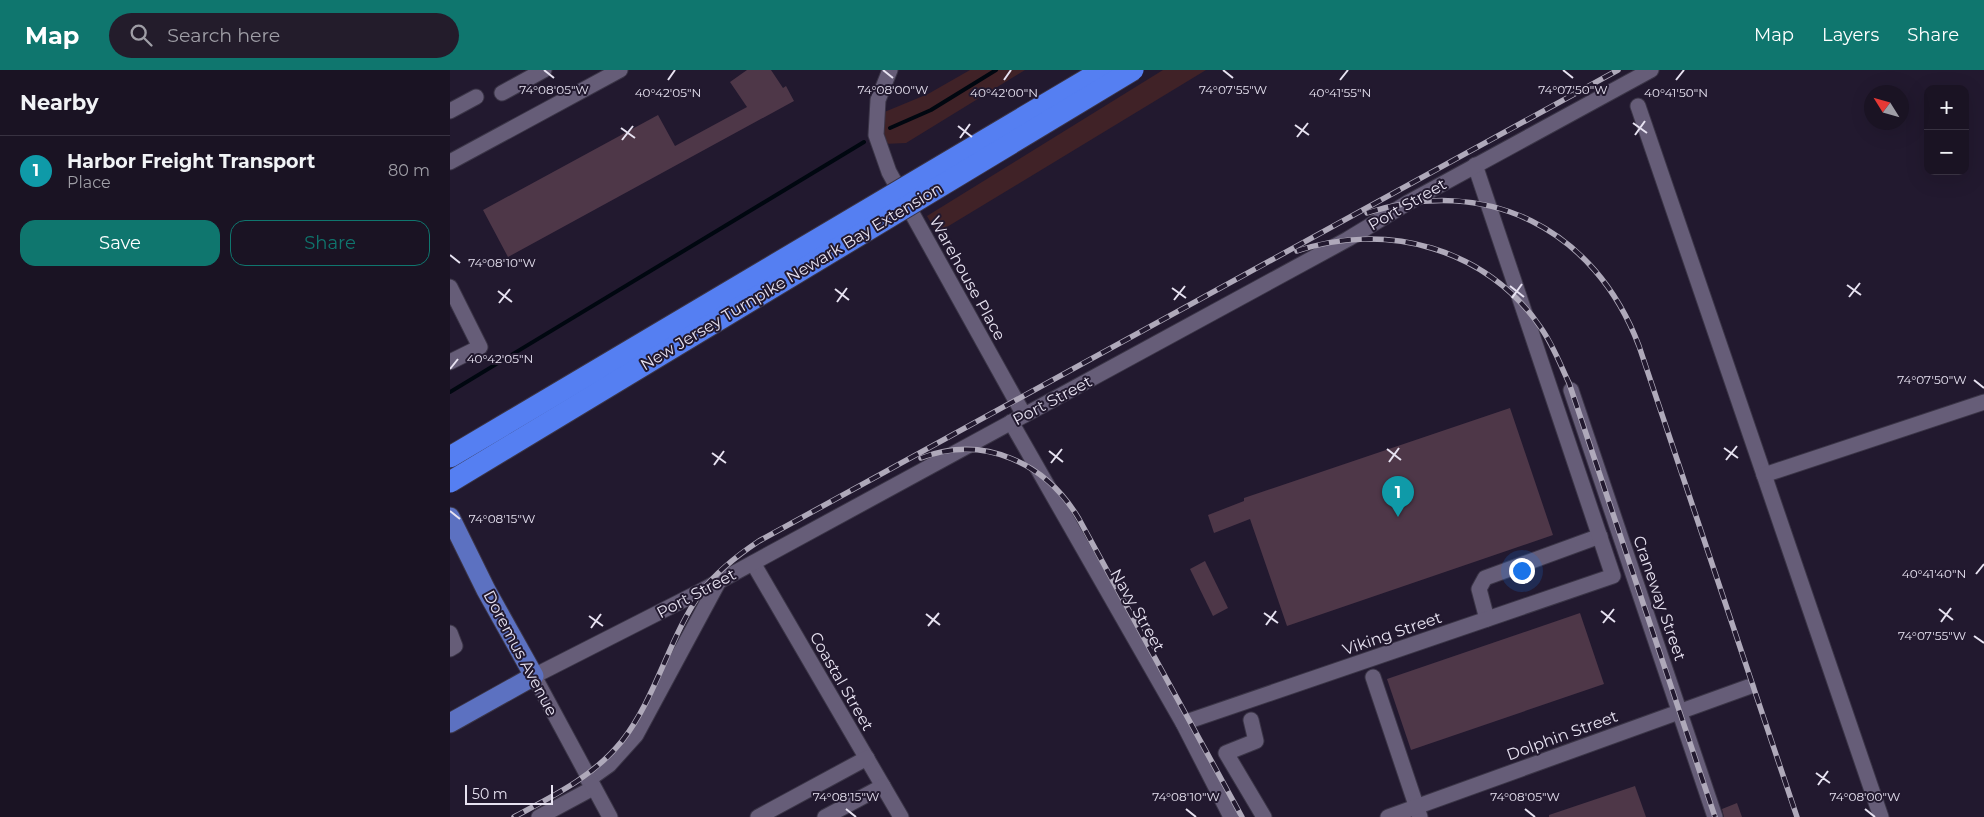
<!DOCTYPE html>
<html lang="en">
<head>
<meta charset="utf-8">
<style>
	:root { --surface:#1a1323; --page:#231c2b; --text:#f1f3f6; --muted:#9f9ea6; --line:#383241; --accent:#0f766e }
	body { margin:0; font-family:Montserrat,sans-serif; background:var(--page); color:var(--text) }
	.controls { position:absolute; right:15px; top:15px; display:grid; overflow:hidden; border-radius:10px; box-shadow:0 5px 20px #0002 }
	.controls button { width:45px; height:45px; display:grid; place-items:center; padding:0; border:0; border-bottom:1px solid var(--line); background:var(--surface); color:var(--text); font:25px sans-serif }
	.compass { position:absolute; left:1414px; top:15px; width:45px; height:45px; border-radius:50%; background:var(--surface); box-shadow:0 5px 20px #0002; rotate:307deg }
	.scale { position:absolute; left:15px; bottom:12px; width:88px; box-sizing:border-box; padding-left:5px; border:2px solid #e7e2f1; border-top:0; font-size:14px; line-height:18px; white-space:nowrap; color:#e7e2f1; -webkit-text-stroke:4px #22192f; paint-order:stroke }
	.you { position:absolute; left:1071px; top:500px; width:18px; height:18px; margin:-12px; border:4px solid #fff; border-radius:50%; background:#1a73e8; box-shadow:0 0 0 8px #1a73e833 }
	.badge { display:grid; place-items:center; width:32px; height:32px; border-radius:50%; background:var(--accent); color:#fff; font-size:16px; font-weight:700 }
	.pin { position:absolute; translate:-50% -41px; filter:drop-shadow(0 1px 2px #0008) }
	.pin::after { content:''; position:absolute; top:26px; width:18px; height:15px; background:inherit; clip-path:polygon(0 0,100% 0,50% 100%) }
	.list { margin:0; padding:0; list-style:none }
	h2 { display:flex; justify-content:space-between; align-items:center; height:65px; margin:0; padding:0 20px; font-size:21px }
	h2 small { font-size:16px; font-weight:400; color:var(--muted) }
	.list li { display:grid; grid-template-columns:32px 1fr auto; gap:15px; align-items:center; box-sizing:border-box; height:70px; padding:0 20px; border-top:1px solid var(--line) }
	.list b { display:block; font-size:19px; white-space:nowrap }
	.list p { margin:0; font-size:16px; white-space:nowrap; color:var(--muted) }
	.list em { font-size:16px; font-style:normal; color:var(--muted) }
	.actions { display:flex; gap:10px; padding:15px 20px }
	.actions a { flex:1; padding:11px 0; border:1px solid var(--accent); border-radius:15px; text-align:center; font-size:18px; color:var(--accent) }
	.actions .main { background:var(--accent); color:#fff }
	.icon { flex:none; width:28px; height:28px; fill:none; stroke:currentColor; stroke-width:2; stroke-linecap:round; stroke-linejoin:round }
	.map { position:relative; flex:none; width:1534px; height:747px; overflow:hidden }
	header { display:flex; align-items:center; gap:30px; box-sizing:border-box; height:70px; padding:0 25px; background:var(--accent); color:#fff }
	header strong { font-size:24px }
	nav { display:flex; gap:28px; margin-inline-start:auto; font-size:18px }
	.search { width:350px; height:45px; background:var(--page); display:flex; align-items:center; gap:12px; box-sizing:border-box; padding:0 18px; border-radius:28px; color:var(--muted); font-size:19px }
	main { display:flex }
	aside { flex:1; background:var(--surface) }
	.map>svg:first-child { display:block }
</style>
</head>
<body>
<header>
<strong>Map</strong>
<div class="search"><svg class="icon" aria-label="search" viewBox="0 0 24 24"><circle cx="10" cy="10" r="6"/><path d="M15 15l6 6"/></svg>Search here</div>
<nav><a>Map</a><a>Layers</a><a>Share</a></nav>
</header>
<main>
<aside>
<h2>Nearby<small></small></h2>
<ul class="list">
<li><span class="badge" style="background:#0f9aa8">1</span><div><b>Harbor Freight Transport</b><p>Place</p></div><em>80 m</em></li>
</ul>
<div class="actions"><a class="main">Save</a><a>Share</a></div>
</aside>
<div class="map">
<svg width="1534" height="747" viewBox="0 0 1534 747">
	<rect width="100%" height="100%" fill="#22192f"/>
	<g fill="#402227">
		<polygon points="520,0 575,0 456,73 433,74 432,43 478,24"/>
		<polygon points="713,0 756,0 487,163 477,146"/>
	</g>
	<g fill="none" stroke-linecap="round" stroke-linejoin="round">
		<g stroke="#000710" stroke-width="4">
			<polyline points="440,58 481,40 546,0"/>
			<polyline points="0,322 414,72"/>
		</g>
	</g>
	<g fill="#4e3748">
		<polygon points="297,0 321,0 333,18 336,16 344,31 58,187 33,140 208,45 225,76 297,37 280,12"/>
		<polygon points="1060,338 1103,465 837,556 800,449 764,463 758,445 794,431 794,428"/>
		<polygon points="755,491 778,538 763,546 740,499"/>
		<polygon points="1130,543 1154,614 961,680 937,609"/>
		<polygon points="1185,716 1196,747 1099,747 1099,745"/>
		<polygon points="1287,733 1292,747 1274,747 1272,739"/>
	</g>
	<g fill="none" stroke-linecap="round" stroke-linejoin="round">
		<g stroke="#3b3547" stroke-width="17">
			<g id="minor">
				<polyline points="440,0 428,30 426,65 439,102 574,345"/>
				<polyline points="52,23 94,0"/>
				<polyline points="1188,36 1431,747"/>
				<polyline points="0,41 26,27"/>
				<polyline points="0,92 170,0"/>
				<polyline points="0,217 30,277 0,292"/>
				<polyline points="1121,320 1265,747"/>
				<polyline points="561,352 733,653 781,747"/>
				<polyline points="1314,405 1534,332"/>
				<polyline points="303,493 451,747"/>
				<polyline points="1037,549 1029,519 1035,508 1150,466"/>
				<polyline points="0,563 5,576 0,579"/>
				<polyline points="923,607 970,747"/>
				<polyline points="801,650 806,671 776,683 814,747"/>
				<polyline points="733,653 1163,506 1025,95"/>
				<polyline points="138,710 159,695 186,665 269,511"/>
				<polyline points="89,747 143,718"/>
				<polyline points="160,747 84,606 253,520 898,169 959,132 1201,0"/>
				<polyline points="308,747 417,688"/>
				<polyline points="375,747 433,716"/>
				<polyline points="938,747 1298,617"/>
			</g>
		</g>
		<g stroke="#3b3547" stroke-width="21">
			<polyline id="major" points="0,447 36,520 84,606 0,653"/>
		</g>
		<use href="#minor" stroke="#665d78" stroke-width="15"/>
		<use href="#major" stroke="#5c71c1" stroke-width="19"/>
		<g stroke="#afa9ba" stroke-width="5.5">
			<g id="rail">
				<path d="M917 143C1037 104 1145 159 1189 276L1347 747"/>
				<path d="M847 181C936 151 1037 178 1091 258 1103 275 1110 294 1119 313L1265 747"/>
				<path d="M471 388C534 364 596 393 629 449L792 747"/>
				<path d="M64 747C103 726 143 707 172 671 207 626 219 567 252 521 268 500 288 485 309 471L1168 0"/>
			</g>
		</g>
		<use href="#rail" stroke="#22192f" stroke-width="4" stroke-dasharray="11" stroke-linecap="butt"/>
		<g stroke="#3b3547" stroke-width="23" stroke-linecap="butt">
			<g id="highway-bridge">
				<polyline points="0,387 653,0"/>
				<polyline points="0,412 683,0"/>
			</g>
		</g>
		<use href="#highway-bridge" stroke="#557ff2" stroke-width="21"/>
	</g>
	<path fill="none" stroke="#e7e2f1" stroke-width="2" d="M94 0 104 8M433 0 443 8M773 0 783 8M1113 0 1123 8M218 10 225 0M554 10 561 0M890 10 898 0M1226 10 1234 0M1183 53 1197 63M845 55 859 65M508 56 522 67M171 58 185 68M1185 65 1195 51M847 67 858 53M510 68 520 54M172 70 183 56M0 185 10 193M1397 215 1411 225M1060 216 1074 227M722 218 736 228M385 219 399 230M48 221 62 232M1399 227 1410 213M1062 228 1072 214M724 230 735 216M387 232 397 218M49 233 60 219M0 299 8 289M1524 310 1534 318M1274 378 1288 388M937 379 951 390M599 381 613 392M262 383 276 393M1276 390 1287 376M939 392 949 378M601 393 612 379M264 395 274 381M0 441 10 449M1526 504 1534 494M1489 539 1503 550M1151 541 1165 552M814 543 828 553M476 544 490 555M139 546 153 556M1491 552 1501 538M1153 553 1164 539M816 555 826 541M478 556 489 543M141 558 151 544M1524 566 1534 573M1366 703 1380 713M1368 715 1378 701M396 739 406 747M736 739 746 747M1075 739 1085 747M1415 739 1425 747"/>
	<g text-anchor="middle" stroke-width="4" stroke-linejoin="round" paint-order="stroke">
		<g font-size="16" fill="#e7e2f1" stroke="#22192f">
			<text transform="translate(957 134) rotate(-30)" y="6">Port Street</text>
			<text transform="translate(341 206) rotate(-31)" y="6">New Jersey Turnpike Newark Bay Extension</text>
			<text transform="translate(518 208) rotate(61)" y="6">Warehouse Place</text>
			<text transform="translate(602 330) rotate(-28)" y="6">Port Street</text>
			<text transform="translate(246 523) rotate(-28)" y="6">Port Street</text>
			<text transform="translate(1210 528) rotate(71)" y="6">Craneway Street</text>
			<text transform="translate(688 540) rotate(60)" y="6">Navy Street</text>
			<text transform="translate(942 563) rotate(-19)" y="6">Viking Street</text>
			<text transform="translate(71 583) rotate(62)" y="6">Doremus Avenue</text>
			<text transform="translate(392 611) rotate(60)" y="6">Coastal Street</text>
			<text transform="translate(1112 665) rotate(-20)" y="6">Dolphin Street</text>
		</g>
	</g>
	<g font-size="12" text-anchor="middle" fill="#e7e2f1" stroke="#22192f" stroke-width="4" stroke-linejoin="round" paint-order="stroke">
		<text x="104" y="24">74°08'05"W</text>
		<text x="443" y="24">74°08'00"W</text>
		<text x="783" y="24">74°07'55"W</text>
		<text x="1123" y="24">74°07'50"W</text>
		<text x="218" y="27">40°42'05"N</text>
		<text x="1226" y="27">40°41'50"N</text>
		<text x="554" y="27">40°42'00"N</text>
		<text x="890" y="27">40°41'55"N</text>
		<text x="52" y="197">74°08'10"W</text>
		<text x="50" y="293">40°42'05"N</text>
		<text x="1482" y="314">74°07'50"W</text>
		<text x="52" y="453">74°08'15"W</text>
		<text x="1484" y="508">40°41'40"N</text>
		<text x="1482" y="570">74°07'55"W</text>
		<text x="396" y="731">74°08'15"W</text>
		<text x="736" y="731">74°08'10"W</text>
		<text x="1075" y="731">74°08'05"W</text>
		<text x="1415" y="731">74°08'00"W</text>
	</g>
</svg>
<div class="controls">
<button>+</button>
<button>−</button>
</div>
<svg class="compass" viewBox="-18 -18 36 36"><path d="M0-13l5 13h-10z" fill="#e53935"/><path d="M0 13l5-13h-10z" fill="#9f9ea6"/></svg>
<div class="scale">50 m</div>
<div class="you"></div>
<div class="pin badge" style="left:948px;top:447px;background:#0f9aa8">1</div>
</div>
</main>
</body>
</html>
